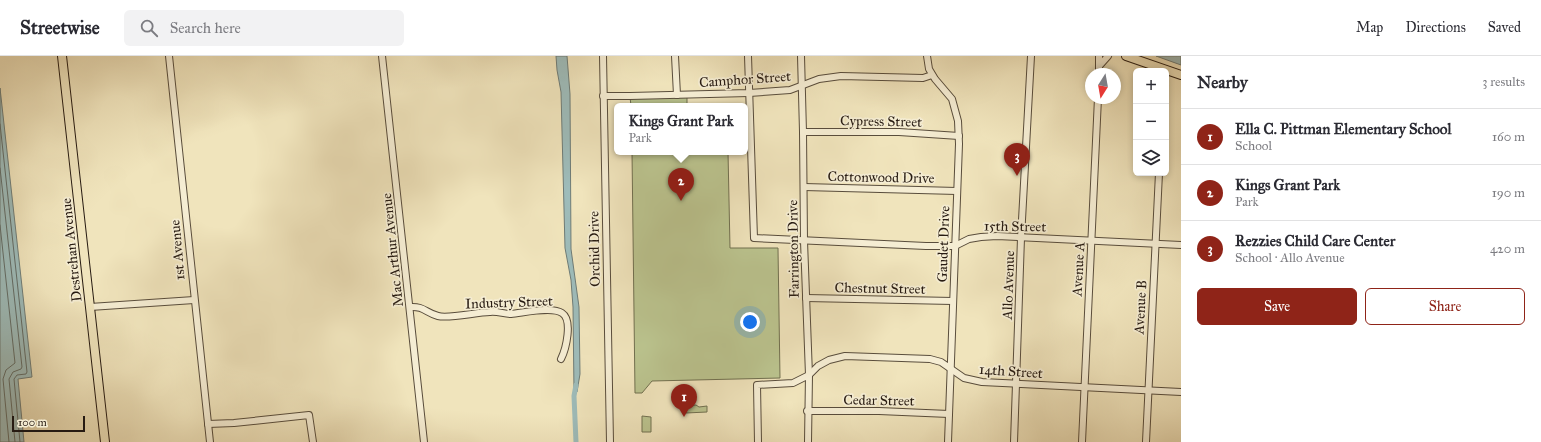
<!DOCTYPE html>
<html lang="en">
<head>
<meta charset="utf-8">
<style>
	:root { --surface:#fff; --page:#f2f2f3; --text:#2b2b33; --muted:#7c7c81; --line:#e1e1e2; --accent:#8f2418 }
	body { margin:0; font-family:"IM FELL Great Primer",serif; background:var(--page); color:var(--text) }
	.controls { position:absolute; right:12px; top:12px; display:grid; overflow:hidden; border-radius:6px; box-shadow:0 2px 6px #0003 }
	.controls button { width:36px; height:36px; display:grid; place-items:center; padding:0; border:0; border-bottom:1px solid var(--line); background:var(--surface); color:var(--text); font:20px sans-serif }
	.compass { position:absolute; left:1085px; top:12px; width:36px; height:36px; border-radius:50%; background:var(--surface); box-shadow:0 2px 6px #0003; rotate:191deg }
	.scale { position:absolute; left:12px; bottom:10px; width:73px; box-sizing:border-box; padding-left:4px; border:2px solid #271b12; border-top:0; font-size:11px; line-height:14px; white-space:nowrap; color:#271b12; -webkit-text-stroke:3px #f5edd3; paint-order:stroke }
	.you { position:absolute; left:750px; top:266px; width:14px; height:14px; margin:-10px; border:3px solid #fff; border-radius:50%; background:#1a73e8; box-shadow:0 0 0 6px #1a73e833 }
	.badge { display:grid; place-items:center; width:26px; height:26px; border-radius:50%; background:var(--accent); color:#fff; font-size:13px; font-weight:700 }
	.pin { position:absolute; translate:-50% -33px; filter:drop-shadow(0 1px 2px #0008) }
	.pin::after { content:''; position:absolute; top:21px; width:14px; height:12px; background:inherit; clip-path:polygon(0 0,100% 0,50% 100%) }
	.popup { position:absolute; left:614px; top:47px; width:134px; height:52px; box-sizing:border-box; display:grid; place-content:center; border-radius:6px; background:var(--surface); filter:drop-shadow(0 1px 3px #0005); font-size:13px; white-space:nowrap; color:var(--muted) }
	.popup b { font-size:15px; color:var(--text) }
	.popup::after { content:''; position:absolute; left:50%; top:100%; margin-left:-8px; border:8px solid transparent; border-top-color:var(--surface) }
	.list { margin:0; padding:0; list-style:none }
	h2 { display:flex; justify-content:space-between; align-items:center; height:52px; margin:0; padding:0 16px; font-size:17px }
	h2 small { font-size:13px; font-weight:400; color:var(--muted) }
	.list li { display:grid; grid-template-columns:26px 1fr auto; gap:12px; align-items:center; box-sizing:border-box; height:56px; padding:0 16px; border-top:1px solid var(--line) }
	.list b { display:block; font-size:15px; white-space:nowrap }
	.list p { margin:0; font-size:13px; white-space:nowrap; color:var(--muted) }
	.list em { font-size:13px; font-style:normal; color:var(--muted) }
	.actions { display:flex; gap:8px; padding:12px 16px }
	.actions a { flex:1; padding:9px 0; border:1px solid var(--accent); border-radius:6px; text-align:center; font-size:14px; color:var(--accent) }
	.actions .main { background:var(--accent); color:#fff }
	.icon { flex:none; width:22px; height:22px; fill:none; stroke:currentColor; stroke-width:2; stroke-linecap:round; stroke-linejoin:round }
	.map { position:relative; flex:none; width:1181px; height:386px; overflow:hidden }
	header { display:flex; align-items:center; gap:24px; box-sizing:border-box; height:56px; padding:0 20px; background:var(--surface); border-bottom:1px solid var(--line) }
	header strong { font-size:19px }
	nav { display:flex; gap:22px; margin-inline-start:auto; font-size:14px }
	.search { width:280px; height:36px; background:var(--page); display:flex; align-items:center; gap:10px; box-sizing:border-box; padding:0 14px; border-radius:6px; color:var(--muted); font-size:15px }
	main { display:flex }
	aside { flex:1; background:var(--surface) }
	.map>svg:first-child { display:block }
</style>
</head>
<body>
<header>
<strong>Streetwise</strong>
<div class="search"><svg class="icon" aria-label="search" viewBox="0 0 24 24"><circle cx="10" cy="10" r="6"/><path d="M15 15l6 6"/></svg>Search here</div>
<nav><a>Map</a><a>Directions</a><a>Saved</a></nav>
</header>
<main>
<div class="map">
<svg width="1181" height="386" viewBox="0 0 1181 386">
	<rect width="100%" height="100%" fill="#f0e4bc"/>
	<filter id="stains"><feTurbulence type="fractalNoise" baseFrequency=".005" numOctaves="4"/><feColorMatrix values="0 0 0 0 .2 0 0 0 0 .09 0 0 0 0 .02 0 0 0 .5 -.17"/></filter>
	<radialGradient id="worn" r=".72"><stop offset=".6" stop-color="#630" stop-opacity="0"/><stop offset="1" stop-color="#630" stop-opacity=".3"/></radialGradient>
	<g fill="#bbc48f" stroke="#717050">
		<polygon points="687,39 687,50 631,50 630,41"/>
		<polygon points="632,96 728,96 730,192 778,192 780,322 652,325 642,337 635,337"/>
		<polygon points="696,349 699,351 707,350 707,356 686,357 686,350"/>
		<polygon points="642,360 651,361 651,376 642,376"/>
	</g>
	<g fill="#9ebcba" stroke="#6e7c77">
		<polygon points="556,0 567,0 570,38 571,193 579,251 580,318 577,336 574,336 573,251 571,224 565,192 561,36 557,14"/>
		<polygon points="1156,0 1181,0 1181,9"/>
		<polygon points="0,32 32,321 18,323 24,386 0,386"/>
	</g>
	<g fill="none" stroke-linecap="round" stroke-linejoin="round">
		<g stroke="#626c66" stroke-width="1">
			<polyline points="0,68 27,316 26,318 17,319 14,323 20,386"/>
			<polyline points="0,112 22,311 21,313 13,316 9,323 15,386"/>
			<polyline points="0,169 15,307 6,314 3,323 9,386"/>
		</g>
		<polyline stroke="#9ebcba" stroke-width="5" points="576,386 574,340 576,329"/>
		<g stroke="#594d3c" stroke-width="8">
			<g id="minor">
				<polyline points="169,0 210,386"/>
				<polyline points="382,0 424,386"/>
				<polyline points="603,0 610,386"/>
				<polyline points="675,0 677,39"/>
				<polyline points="748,0 754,182 926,190 955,190 969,183 981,181 997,180 1181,189"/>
				<polyline points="801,0 803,76 804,185 809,319 808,386"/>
				<polyline points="927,0 929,13 935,23 952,43 958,65 959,88 948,386"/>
				<polyline points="1100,9 1108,0"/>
				<polyline points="1099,18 1099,0"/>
				<polyline points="603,40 630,40 749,37 790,34 819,23 841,20 923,22 932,19"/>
				<polyline points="803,76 899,76 959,80"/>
				<polyline points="804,131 957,135"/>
				<polyline points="806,242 953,245"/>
				<polyline points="90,251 194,244"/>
				<path d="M410 251C424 250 426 257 438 260 449 263 477 256 490 256 497 255 504 258 511 258 523 257 552 250 562 257 573 264 566 293 561 303"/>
				<polyline points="807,355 879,355 949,358"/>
				<polyline points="208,368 234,367 309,359 313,386"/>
				<polyline points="758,386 757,329 793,327 809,319 818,310 829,304 845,300 930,303 941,306 964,322 982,326 1181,336"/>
				<polyline points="1014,386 1021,182 1031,0"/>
				<polyline points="1082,386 1098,42"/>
				<polyline points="1146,386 1159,117"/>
			</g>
		</g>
		<g stroke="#271b12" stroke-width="10">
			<g id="major">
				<polyline points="62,0 105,386"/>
				<polyline points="1126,0 1181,19"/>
			</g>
		</g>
		<use href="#minor" stroke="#f5edd3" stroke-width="6"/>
		<use href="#major" stroke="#f0e4bc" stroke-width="8"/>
	</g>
	<g text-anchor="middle" stroke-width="3.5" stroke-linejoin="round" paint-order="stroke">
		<g font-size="14" fill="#271b12" stroke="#f5edd3">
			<text transform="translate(745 23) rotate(-4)" y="5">Camphor Street</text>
			<text transform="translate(881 65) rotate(1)" y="5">Cypress Street</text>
			<text transform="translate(881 121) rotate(1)" y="5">Cottonwood Drive</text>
			<text transform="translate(1015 170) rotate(1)" y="5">15th Street</text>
			<text transform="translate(943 188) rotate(-88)" y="5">Gaudet Drive</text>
			<text transform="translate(594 193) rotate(-91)" y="5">Orchid Drive</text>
			<text transform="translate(793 193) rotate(-91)" y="5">Farrington Drive</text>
			<text transform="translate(71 194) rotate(-96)" y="5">Destrehan Avenue</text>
			<text transform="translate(177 194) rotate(-95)" y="5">1st Avenue</text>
			<text transform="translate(392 194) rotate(-96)" y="5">Mac Arthur Avenue</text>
			<text transform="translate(1078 213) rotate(-87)" y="5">Avenue A</text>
			<text transform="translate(1008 229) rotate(-88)" y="5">Allo Avenue</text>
			<text transform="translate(880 232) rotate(1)" y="5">Chestnut Street</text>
			<text transform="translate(509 246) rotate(-2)" y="5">Industry Street</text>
			<text transform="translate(1140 251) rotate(-87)" y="5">Avenue B</text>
			<text transform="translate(1011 315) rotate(4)" y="5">14th Street</text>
			<text transform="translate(879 344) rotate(1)" y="5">Cedar Street</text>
		</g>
	</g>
	<rect width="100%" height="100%" filter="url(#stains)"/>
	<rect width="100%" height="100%" fill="url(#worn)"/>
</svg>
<div class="controls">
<button>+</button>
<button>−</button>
<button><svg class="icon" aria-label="layers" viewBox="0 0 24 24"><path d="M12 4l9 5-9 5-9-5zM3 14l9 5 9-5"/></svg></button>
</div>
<svg class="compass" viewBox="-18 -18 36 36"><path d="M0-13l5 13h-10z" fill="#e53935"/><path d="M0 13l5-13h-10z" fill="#7c7c81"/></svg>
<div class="scale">100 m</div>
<div class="you"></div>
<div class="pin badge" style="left:684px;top:361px">1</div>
<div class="pin badge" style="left:681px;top:145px">2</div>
<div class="popup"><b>Kings Grant Park</b>Park</div>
<div class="pin badge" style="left:1017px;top:120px">3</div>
</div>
<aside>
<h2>Nearby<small>3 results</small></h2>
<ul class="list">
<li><span class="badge">1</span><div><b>Ella C. Pittman Elementary School</b><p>School</p></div><em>160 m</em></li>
<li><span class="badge">2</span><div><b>Kings Grant Park</b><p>Park</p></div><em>190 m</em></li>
<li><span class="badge">3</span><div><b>Rezzies Child Care Center</b><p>School · Allo Avenue</p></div><em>420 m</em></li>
</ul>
<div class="actions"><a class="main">Save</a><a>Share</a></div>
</aside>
</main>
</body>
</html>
